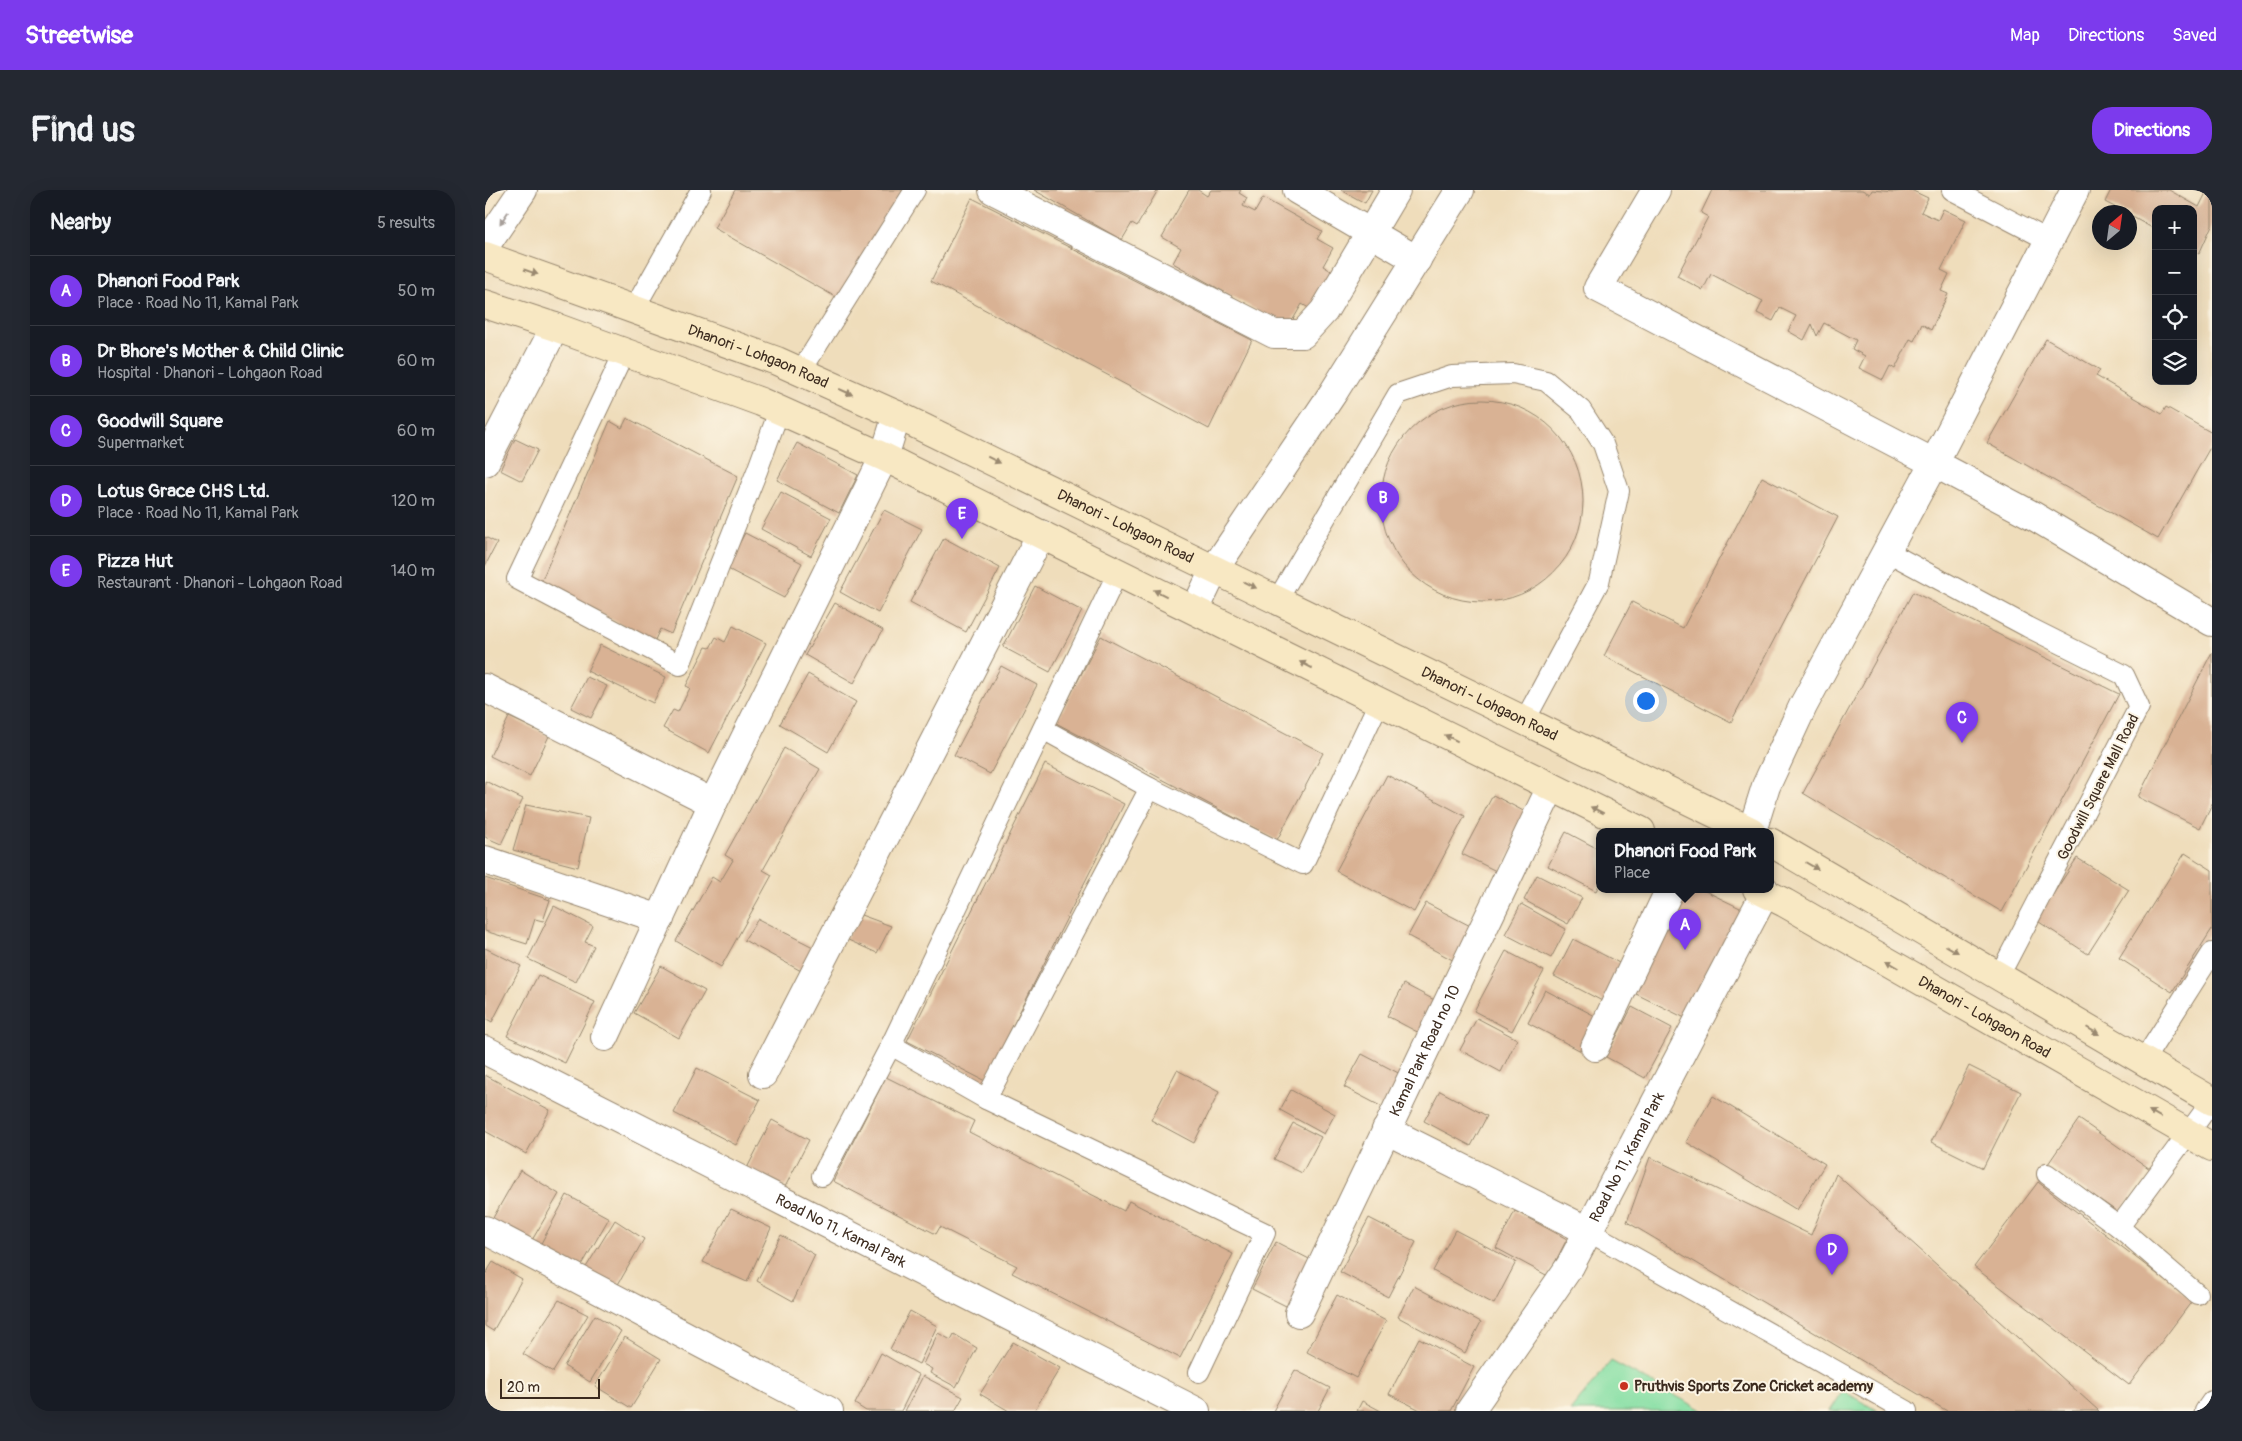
<!DOCTYPE html>
<html lang="en">
<head>
<meta charset="utf-8">
<style>
	:root { --surface:#171b24; --page:#242831; --text:#f1f3f6; --muted:#9ea1a6; --line:#363941; --accent:#7c3aed }
	body { margin:0; font-family:Pangolin,sans-serif; background:var(--page); color:var(--text) }
	.controls { position:absolute; right:15px; top:15px; display:grid; overflow:hidden; border-radius:10px; box-shadow:0 5px 20px #0002 }
	.controls button { width:45px; height:45px; display:grid; place-items:center; padding:0; border:0; border-bottom:1px solid var(--line); background:var(--surface); color:var(--text); font:25px sans-serif }
	.compass { position:absolute; left:1607px; top:15px; width:45px; height:45px; border-radius:50%; background:var(--surface); box-shadow:0 5px 20px #0002; rotate:29deg }
	.scale { position:absolute; left:15px; bottom:12px; width:100px; box-sizing:border-box; padding-left:5px; border:2px solid #3b2a1e; border-top:0; font-size:14px; line-height:18px; white-space:nowrap; color:#3b2a1e; -webkit-text-stroke:4px #fcf5e5; paint-order:stroke }
	.you { position:absolute; left:1160px; top:510px; width:18px; height:18px; margin:-12px; border:4px solid #fff; border-radius:50%; background:#1a73e8; box-shadow:0 0 0 8px #1a73e833 }
	.badge { display:grid; place-items:center; width:32px; height:32px; border-radius:50%; background:var(--accent); color:#fff; font-size:16px; font-weight:700 }
	.pin { position:absolute; translate:-50% -41px; filter:drop-shadow(0 1px 2px #0008) }
	.pin::after { content:''; position:absolute; top:26px; width:18px; height:15px; background:inherit; clip-path:polygon(0 0,100% 0,50% 100%) }
	.popup { position:absolute; left:1111px; top:638px; width:178px; height:65px; box-sizing:border-box; display:grid; place-content:center; border-radius:10px; background:var(--surface); filter:drop-shadow(0 1px 4px #0005); font-size:16px; white-space:nowrap; color:var(--muted) }
	.popup b { font-size:19px; color:var(--text) }
	.popup::after { content:''; position:absolute; left:50%; top:100%; margin-left:-10px; border:10px solid transparent; border-top-color:var(--surface) }
	.list { margin:0; padding:0; list-style:none }
	h2 { display:flex; justify-content:space-between; align-items:center; height:65px; margin:0; padding:0 20px; font-size:21px }
	h2 small { font-size:16px; font-weight:400; color:var(--muted) }
	.list li { display:grid; grid-template-columns:32px 1fr auto; gap:15px; align-items:center; box-sizing:border-box; height:70px; padding:0 20px; border-top:1px solid var(--line) }
	.list b { display:block; font-size:19px; white-space:nowrap }
	.list p { margin:0; font-size:16px; white-space:nowrap; color:var(--muted) }
	.list em { font-size:16px; font-style:normal; color:var(--muted) }
	.icon { flex:none; width:28px; height:28px; fill:none; stroke:currentColor; stroke-width:2; stroke-linecap:round; stroke-linejoin:round }
	.map { position:relative; flex:none; width:1727px; height:1221px; overflow:hidden; border-radius:20px }
	header { display:flex; align-items:center; gap:30px; box-sizing:border-box; height:70px; padding:0 25px; background:var(--accent); color:#fff }
	header strong { font-size:24px }
	nav { display:flex; gap:28px; margin-inline-start:auto; font-size:18px }
	.intro { display:flex; align-items:center; justify-content:space-between; box-sizing:border-box; height:120px; padding:0 30px }
	h1 { margin:0; font-size:35px }
	.button { padding:12px 22px; border-radius:20px; background:var(--accent); color:#fff; font-size:18px; font-weight:700 }
	main { display:flex; gap:30px; padding:0 30px }
	aside { flex:1; background:var(--surface); border-radius:20px; box-shadow:0 5px 20px #0002 }
	.map>svg:first-child { display:block }
</style>
</head>
<body>
<header>
<strong>Streetwise</strong>
<nav><a>Map</a><a>Directions</a><a>Saved</a></nav>
</header>
<div class="intro"><h1>Find us</h1><a class="button">Directions</a></div>
<main>
<aside>
<h2>Nearby<small>5 results</small></h2>
<ul class="list">
<li><span class="badge">A</span><div><b>Dhanori Food Park</b><p>Place · Road No 11, Kamal Park</p></div><em>50 m</em></li>
<li><span class="badge">B</span><div><b>Dr Bhore's Mother &amp; Child Clinic</b><p>Hospital · Dhanori - Lohgaon Road</p></div><em>60 m</em></li>
<li><span class="badge">C</span><div><b>Goodwill Square</b><p>Supermarket</p></div><em>60 m</em></li>
<li><span class="badge">D</span><div><b>Lotus Grace CHS Ltd.</b><p>Place · Road No 11, Kamal Park</p></div><em>120 m</em></li>
<li><span class="badge">E</span><div><b>Pizza Hut</b><p>Restaurant · Dhanori - Lohgaon Road</p></div><em>140 m</em></li>
</ul>
</aside>
<div class="map">
<svg width="1727" height="1221" viewBox="0 0 1727 1221">
	<rect width="100%" height="100%" fill="#fcf5e5"/>
	<filter id="ink" filterUnits="userSpaceOnUse"><feTurbulence type="fractalNoise" baseFrequency=".02" numOctaves="2"/><feDisplacementMap in="SourceGraphic" scale="10" xChannelSelector="R" yChannelSelector="G"/><feConvolveMatrix kernelMatrix="1 2 1 2 8 2 1 2 1" color-interpolation-filters="sRGB"/></filter>
	<filter id="wash" filterUnits="userSpaceOnUse"><feTurbulence type="fractalNoise" baseFrequency=".0096" numOctaves="4" result="noise"/><feDisplacementMap in="SourceGraphic" scale="20" xChannelSelector="R" yChannelSelector="G"/><feGaussianBlur stdDeviation="1.12" result="paint"/><feColorMatrix in="noise" values="0 0 0 0 0 0 0 0 0 0 0 0 0 0 0 0 0 1.4 0 .05"/><feComposite in="paint" operator="in"/></filter>
	<g filter="url(#wash)">
		<rect width="100%" height="100%" fill="#efddbb"/>
		<g fill="#86dfa4" stroke="#608461">
			<polygon points="1126,1171 1219,1221 1085,1221"/>
			<polygon points="1358,1201 1393,1221 1345,1221"/>
		</g>
		<g id="blocks">
			<g fill="#d9b294">
				<polygon points="250,0 418,0 356,110 229,38"/>
				<polygon points="549,0 673,0 652,36 647,33 637,50"/>
				<polygon points="704,0 713,0 722,6 726,0 756,0 754,3 762,8 758,16 770,22 778,8 837,41 832,49 848,58 838,76 848,82 827,120 817,114 803,138 688,73 696,58 677,47"/>
				<polygon points="856,0 887,0 880,13"/>
				<polygon points="1227,0 1377,0 1385,4 1387,0 1410,2 1426,0 1443,8 1436,22 1453,30 1458,19 1481,30 1456,80 1464,84 1456,101 1463,104 1446,140 1437,134 1429,151 1425,149 1410,179 1405,176 1398,190 1374,178 1380,166 1367,159 1371,150 1339,133 1332,146 1327,134 1319,150 1303,141 1311,126 1295,118 1288,131 1272,123 1278,111 1226,84 1218,100 1192,86 1223,27 1216,23"/>
				<polygon points="1626,0 1684,0 1714,17 1722,1 1727,4 1727,35 1714,64 1708,61 1708,19 1671,19 1671,40 1644,25 1644,22 1639,22 1620,12"/>
				<polygon points="487,8 767,150 724,239 446,91"/>
				<polygon points="1561,149 1615,180 1611,186 1677,224 1681,217 1727,243 1727,254 1673,349 1502,253"/>
				<circle cx="997" cy="311" r="101"/>
				<polygon points="142,228 253,286 186,444 175,439 169,452 56,392 125,231 137,238"/>
				<polygon points="30,249 53,260 37,291 15,280"/>
				<polygon points="312,253 373,285 354,323 292,290"/>
				<polygon points="1277,287 1353,327 1246,532 1119,466 1147,412 1198,438"/>
				<polygon points="296,302 346,328 326,366 276,339"/>
				<polygon points="399,320 437,339 393,423 355,402"/>
				<polygon points="260,343 317,373 299,408 241,378"/>
				<polygon points="0,347 12,353 0,376"/>
				<polygon points="459,348 515,378 481,442 425,412"/>
				<polygon points="550,396 597,421 565,482 518,457"/>
				<polygon points="1428,402 1634,504 1517,722 1318,603"/>
				<polygon points="350,413 398,440 369,493 320,465"/>
				<polygon points="248,436 281,453 224,563 178,538 188,520 193,522 205,498 201,496 221,457 225,458 231,447 240,452"/>
				<polygon points="616,446 838,563 792,650 571,533"/>
				<polygon points="115,455 181,487 168,513 102,481"/>
				<polygon points="1727,462 1727,614 1715,638 1653,607"/>
				<polygon points="516,476 552,495 505,584 469,565"/>
				<polygon points="323,484 371,512 343,562 295,534"/>
				<polygon points="102,487 122,496 106,528 86,518"/>
				<polygon points="24,527 64,546 45,586 5,566"/>
				<polygon points="299,558 335,579 278,680 287,685 236,777 191,751 227,687 235,692 248,670 240,665"/>
				<polygon points="560,574 639,614 500,891 422,851"/>
				<polygon points="902,585 980,626 929,722 851,681"/>
				<polygon points="0,591 38,609 16,654 0,647"/>
				<polygon points="1008,605 1046,625 1015,683 977,664"/>
				<polygon points="41,615 104,628 93,677 28,660"/>
				<polygon points="1081,642 1115,660 1115,693 1111,701 1063,676"/>
				<polygon points="1700,663 1727,680 1727,739 1687,802 1634,768"/>
				<polygon points="1592,668 1644,700 1603,764 1551,730"/>
				<polygon points="1052,685 1097,708 1083,734 1039,710"/>
				<polygon points="0,688 65,710 58,731 50,729 42,754 0,741"/>
				<polygon points="1194,699 1216,699 1257,719 1200,828 1145,801"/>
				<polygon points="941,713 993,740 975,774 923,746"/>
				<polygon points="1036,714 1081,739 1066,768 1020,744"/>
				<polygon points="69,716 108,736 100,752 109,756 91,792 43,769"/>
				<polygon points="376,725 406,736 392,763 361,749"/>
				<polygon points="273,729 332,759 318,782 259,750"/>
				<polygon points="1088,749 1142,777 1123,814 1069,786"/>
				<polygon points="0,758 36,776 7,832 0,828"/>
				<polygon points="1021,761 1059,781 1027,841 989,821"/>
				<polygon points="176,776 220,801 194,848 149,823"/>
				<polygon points="53,785 110,812 80,873 22,846"/>
				<polygon points="919,794 957,814 940,846 902,826"/>
				<polygon points="1060,800 1116,829 1098,862 1043,833"/>
				<polygon points="1147,817 1187,838 1160,888 1121,867"/>
				<polygon points="992,828 1032,849 1016,882 975,860"/>
				<polygon points="877,864 923,888 905,921 859,897"/>
				<polygon points="1484,876 1536,902 1498,978 1446,952"/>
				<polygon points="212,878 275,910 251,955 189,923"/>
				<polygon points="692,880 734,902 709,953 666,930"/>
				<polygon points="0,885 65,920 41,964 0,941"/>
				<polygon points="401,887 489,931 484,942 639,1021 644,1011 748,1064 695,1168 527,1083 532,1076 455,1037 451,1044 348,991"/>
				<polygon points="806,900 850,924 839,944 795,920"/>
				<polygon points="955,901 1002,926 986,956 939,931"/>
				<polygon points="1228,906 1340,974 1312,1020 1201,952"/>
				<polygon points="1594,929 1665,979 1634,1023 1563,974"/>
				<polygon points="287,930 324,950 300,997 262,978"/>
				<polygon points="808,933 836,947 817,983 789,969"/>
				<polygon points="1165,967 1326,1045 1351,984 1614,1221 1462,1221 1142,1032"/>
				<polygon points="35,980 74,1004 43,1057 4,1035"/>
				<polygon points="1553,992 1707,1111 1644,1195 1489,1077"/>
				<polygon points="82,1005 124,1028 93,1082 53,1059"/>
				<polygon points="246,1019 286,1038 262,1092 218,1072"/>
				<polygon points="1030,1021 1082,1049 1063,1086 1011,1058"/>
				<polygon points="884,1028 931,1052 903,1107 855,1082"/>
				<polygon points="130,1030 159,1049 131,1098 100,1079"/>
				<polygon points="970,1040 1031,1072 1009,1114 948,1081"/>
				<polygon points="296,1045 330,1065 308,1111 272,1091"/>
				<polygon points="791,1052 834,1074 811,1121 767,1099"/>
				<polygon points="8,1072 37,1089 8,1141 0,1136 0,1085"/>
				<polygon points="929,1096 996,1132 980,1163 913,1127"/>
				<polygon points="852,1105 901,1131 871,1188 822,1162"/>
				<polygon points="74,1110 103,1125 68,1182 38,1164"/>
				<polygon points="425,1121 452,1136 434,1174 405,1159"/>
				<polygon points="110,1125 136,1141 105,1192 79,1176"/>
				<polygon points="453,1143 466,1150 469,1144 492,1158 471,1197 445,1183 447,1179 438,1174"/>
				<polygon points="140,1147 176,1169 146,1218 110,1196"/>
				<polygon points="934,1148 989,1177 966,1221 937,1221 904,1204"/>
				<polygon points="528,1152 575,1178 549,1221 524,1221 495,1204"/>
				<polygon points="396,1163 434,1185 416,1221 381,1221 370,1214"/>
				<polygon points="810,1180 845,1198 833,1221 788,1221"/>
				<polygon points="438,1186 478,1207 470,1221 420,1221"/>
				<polygon points="877,1211 896,1221 872,1221"/>
			</g>
		</g>
	</g>
	<g filter="url(#ink)">
		<use href="#blocks" fill-opacity="0" stroke="#95846c" stroke-width="1"/>
		<g fill="none" stroke-linecap="round" stroke-linejoin="round">
			<g stroke="#95846c" stroke-width="22">
				<g id="service">
					<polyline points="1467,0 1563,50"/>
					<polyline points="149,119 216,0"/>
					<polyline points="139,163 32,389 195,475 272,281 294,221"/>
					<polyline points="316,181 430,0"/>
					<polyline points="1401,361 1543,437 1639,485 1654,517 1514,786"/>
					<polyline points="793,409 913,204 967,186 1028,184 1061,191 1096,220 1118,254 1134,301 1114,392 1040,530"/>
					<polyline points="558,539 665,598"/>
					<polyline points="406,855 501,909 780,1043 714,1182"/>
					<polyline points="1659,870 1727,763"/>
					<polyline points="501,909 665,598 818,674 894,512"/>
					<polyline points="1562,984 1634,1037 1712,1104"/>
					<polyline points="337,986 406,855 633,382"/>
					<polyline points="1634,1037 1727,911"/>
					<polyline points="1103,1041 1422,1221"/>
					<polyline points="1720,1221 1727,1211"/>
				</g>
			</g>
			<g stroke="#95846c" stroke-width="30">
				<g id="minor">
					<polyline points="508,0 789,144 818,144 839,121 911,0"/>
					<polyline points="812,0 932,70"/>
					<polyline points="1171,0 1113,98 1449,273 1590,0"/>
					<polyline points="0,56 38,0"/>
					<polyline points="0,272 70,137"/>
					<polyline points="710,420 730,378 848,203 975,0"/>
					<polyline points="0,498 228,613"/>
					<polyline points="1267,641 1281,596 1318,516 1449,273 1547,325 1727,432"/>
					<polyline points="0,670 175,729"/>
					<polyline points="120,847 228,613 399,267 412,225"/>
					<polyline points="1110,857 1185,699"/>
					<path id="s1" d="M0 860 711 1221"/>
					<polyline points="278,884 556,344"/>
					<polyline points="901,940 1103,1041"/>
					<polyline points="0,1040 344,1221"/>
					<path id="s2" d="M814 1123 1066 597"/>
					<path id="s3" d="M985 1221 1085 1076 1280 703 1279 699"/>
				</g>
			</g>
			<g stroke="#95846c" stroke-width="30">
				<g id="secondary">
					<path id="s4" d="M0 66 292 171 412 225 1266 641"/>
					<polyline points="0,114 70,137 276,212 399,267 1156,641"/>
					<polyline points="1285,652 1727,911"/>
					<path id="s5" d="M1272 699 1300 713 1727 957"/>
				</g>
			</g>
			<use href="#service" stroke="#fff" stroke-width="20"/>
			<use href="#minor" stroke="#fff" stroke-width="28"/>
			<use href="#secondary" stroke="#f8e8c3" stroke-width="28"/>
		</g>
		<defs><path id="oneway-solid" d="M-6-.8H1V-3.2L6.5 0L1 3.2V.8H-6Z" transform="scale(1.25)"/></defs>
		<use fill="#a79f9a" href="#oneway-solid" transform="translate(19 28) rotate(124)"/>
		<g fill="#9a8970">
			<use href="#oneway-solid" transform="translate(46 82) rotate(19)"/>
			<use href="#oneway-solid" transform="translate(361 202) rotate(24)"/>
			<use href="#oneway-solid" transform="translate(509 270) rotate(26)"/>
			<use href="#oneway-solid" transform="translate(765 395) rotate(26)"/>
			<use href="#oneway-solid" transform="translate(675 403) rotate(-154)"/>
			<use href="#oneway-solid" transform="translate(821 475) rotate(-153)"/>
			<use href="#oneway-solid" transform="translate(966 548) rotate(-154)"/>
			<use href="#oneway-solid" transform="translate(1112 620) rotate(-154)"/>
			<use href="#oneway-solid" transform="translate(1327 676) rotate(30)"/>
			<use href="#oneway-solid" transform="translate(1467 759) rotate(30)"/>
			<use href="#oneway-solid" transform="translate(1407 774) rotate(-150)"/>
			<use href="#oneway-solid" transform="translate(1608 841) rotate(30)"/>
			<use href="#oneway-solid" transform="translate(1670 924) rotate(-150)"/>
		</g>
	</g>
	<circle fill="#c8321e" stroke="#fcf5e5" stroke-width="2" cx="1139" cy="1196" r="5"/>
	<g text-anchor="middle" stroke-width="4" stroke-linejoin="round" paint-order="stroke">
		<g font-size="15" fill="#3b2a1e" stroke="#fcf5e5">
			<text dy="5" stroke="none"><textPath href="#s4" startOffset="291">Dhanori - Lohgaon Road</textPath></text>
			<text dy="5" stroke="none"><textPath href="#s4" startOffset="696">Dhanori - Lohgaon Road</textPath></text>
			<text dy="5" stroke="none"><textPath href="#s4" startOffset="1101">Dhanori - Lohgaon Road</textPath></text>
			<text transform="translate(1613 597) rotate(-63)" y="5">Goodwill Square Mall Road</text>
			<text dy="5" stroke="none"><textPath href="#s5" startOffset="261">Dhanori - Lohgaon Road</textPath></text>
			<text dy="5" stroke="none"><textPath href="#s2" startOffset="291">Kamal Park Road no 10</textPath></text>
			<text dy="5" stroke="none"><textPath href="#s3" startOffset="299">Road No 11, Kamal Park</textPath></text>
			<text dy="5" stroke="none"><textPath href="#s1" startOffset="399">Road No 11, Kamal Park</textPath></text>
		</g>
		<g font-size="15" font-weight="bold" fill="#3b2a1e" stroke="#fcf5e5" text-anchor="start">
			<text x="1149" y="1201">Pruthvis Sports Zone Cricket academy</text>
		</g>
	</g>
</svg>
<div class="controls">
<button>+</button>
<button>−</button>
<button><svg class="icon" aria-label="locate" viewBox="0 0 24 24"><circle cx="12" cy="12" r="6"/><path d="M12 2v4M12 18v4M2 12h4M18 12h4"/></svg></button>
<button><svg class="icon" aria-label="layers" viewBox="0 0 24 24"><path d="M12 4l9 5-9 5-9-5zM3 14l9 5 9-5"/></svg></button>
</div>
<svg class="compass" viewBox="-18 -18 36 36"><path d="M0-13l5 13h-10z" fill="#e53935"/><path d="M0 13l5-13h-10z" fill="#9ea1a6"/></svg>
<div class="scale">20 m</div>
<div class="you"></div>
<div class="pin badge" style="left:1200px;top:760px">A</div>
<div class="popup"><b>Dhanori Food Park</b>Place</div>
<div class="pin badge" style="left:898px;top:333px">B</div>
<div class="pin badge" style="left:1477px;top:553px">C</div>
<div class="pin badge" style="left:1347px;top:1085px">D</div>
<div class="pin badge" style="left:477px;top:349px">E</div>
</div>
</main>
</body>
</html>
